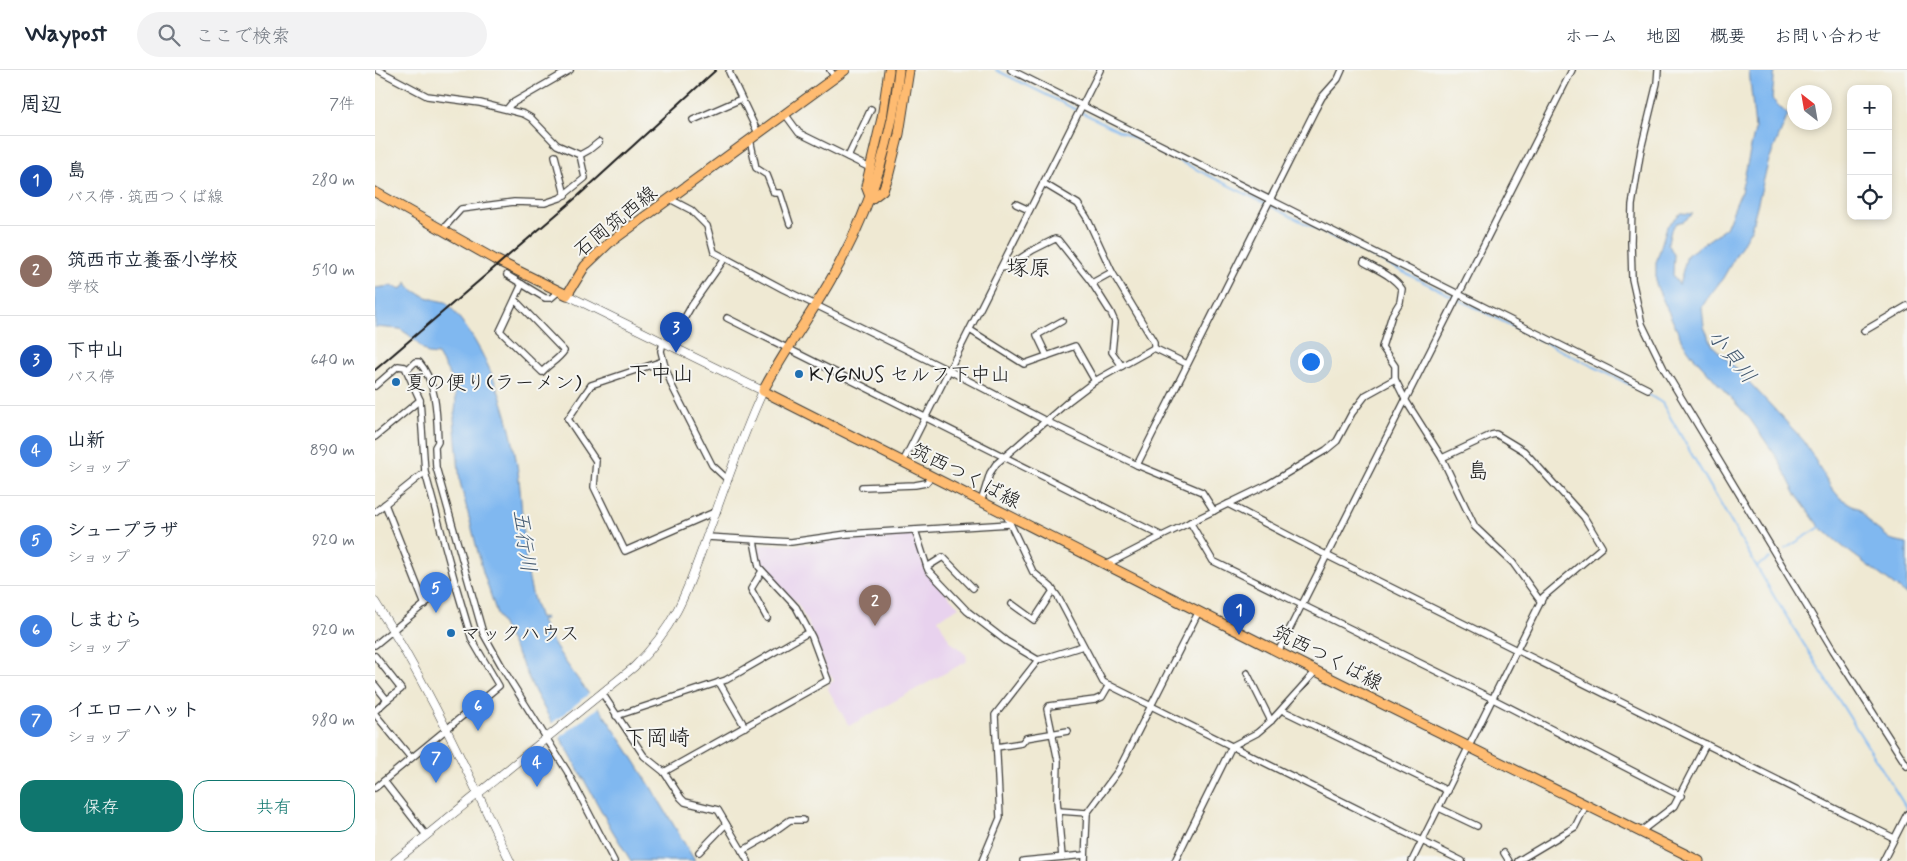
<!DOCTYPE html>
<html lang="ja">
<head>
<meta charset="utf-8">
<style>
	:root { --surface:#fff; --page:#f2f2f3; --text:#1f2937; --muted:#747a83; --line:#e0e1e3; --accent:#0f766e }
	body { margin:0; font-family:Mynerve,"Klee One",sans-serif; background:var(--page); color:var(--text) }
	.controls { position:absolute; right:15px; top:15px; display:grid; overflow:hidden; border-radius:10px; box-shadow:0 2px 8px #0003 }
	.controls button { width:45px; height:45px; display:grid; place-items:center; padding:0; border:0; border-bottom:1px solid var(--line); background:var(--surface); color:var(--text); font:25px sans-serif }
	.compass { position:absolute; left:1412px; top:15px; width:45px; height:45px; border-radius:50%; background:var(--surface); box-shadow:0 2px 8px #0003; rotate:329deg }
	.you { position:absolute; left:935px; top:291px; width:18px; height:18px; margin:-12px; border:4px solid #fff; border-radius:50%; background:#1a73e8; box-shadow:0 0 0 8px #1a73e833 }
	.badge { display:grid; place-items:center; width:32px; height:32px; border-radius:50%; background:var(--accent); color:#fff; font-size:16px; font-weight:700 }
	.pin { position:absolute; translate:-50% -41px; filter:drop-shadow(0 1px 2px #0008) }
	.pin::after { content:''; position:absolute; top:26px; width:18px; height:15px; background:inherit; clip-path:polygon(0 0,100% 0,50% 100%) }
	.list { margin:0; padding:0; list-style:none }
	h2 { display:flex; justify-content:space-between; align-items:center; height:65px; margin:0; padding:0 20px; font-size:21px }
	h2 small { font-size:16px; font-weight:400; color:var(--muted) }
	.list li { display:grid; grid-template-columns:32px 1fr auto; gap:15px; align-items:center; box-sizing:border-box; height:90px; padding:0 20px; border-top:1px solid var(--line) }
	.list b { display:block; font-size:19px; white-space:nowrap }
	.list p { margin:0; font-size:16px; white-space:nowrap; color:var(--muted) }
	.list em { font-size:16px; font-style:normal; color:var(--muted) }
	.actions { display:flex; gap:10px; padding:15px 20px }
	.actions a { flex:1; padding:11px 0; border:1px solid var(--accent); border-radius:15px; text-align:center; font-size:18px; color:var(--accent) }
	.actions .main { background:var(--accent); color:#fff }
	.icon { flex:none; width:28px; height:28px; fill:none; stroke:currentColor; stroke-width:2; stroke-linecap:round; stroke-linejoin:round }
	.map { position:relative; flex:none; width:1532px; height:791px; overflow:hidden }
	header { display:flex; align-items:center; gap:30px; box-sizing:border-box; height:70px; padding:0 25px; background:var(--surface); border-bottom:1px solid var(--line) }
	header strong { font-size:24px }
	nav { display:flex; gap:28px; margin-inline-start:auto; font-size:18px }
	.search { width:350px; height:45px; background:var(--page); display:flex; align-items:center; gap:12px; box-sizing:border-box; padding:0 18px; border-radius:28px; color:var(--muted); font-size:19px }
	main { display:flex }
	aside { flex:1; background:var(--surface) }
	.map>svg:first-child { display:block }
</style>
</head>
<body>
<header>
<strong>Waypost</strong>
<div class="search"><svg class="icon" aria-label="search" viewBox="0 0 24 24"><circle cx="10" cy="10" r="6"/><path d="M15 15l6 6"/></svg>ここで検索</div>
<nav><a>ホーム</a><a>地図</a><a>概要</a><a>お問い合わせ</a></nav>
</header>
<main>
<aside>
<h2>周辺<small>7件</small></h2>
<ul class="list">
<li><span class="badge" style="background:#1a4fb4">1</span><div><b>島</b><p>バス停 · 筑西つくば線</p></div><em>280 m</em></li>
<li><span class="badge" style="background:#8d6e63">2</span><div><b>筑西市立養蚕小学校</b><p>学校</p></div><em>510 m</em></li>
<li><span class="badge" style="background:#1a4fb4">3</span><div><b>下中山</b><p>バス停</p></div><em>640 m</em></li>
<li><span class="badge" style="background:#3f7fe0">4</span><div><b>山新</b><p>ショップ</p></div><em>890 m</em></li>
<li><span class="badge" style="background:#3f7fe0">5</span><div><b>シュープラザ</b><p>ショップ</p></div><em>920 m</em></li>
<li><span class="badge" style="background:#3f7fe0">6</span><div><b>しまむら</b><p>ショップ</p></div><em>920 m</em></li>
<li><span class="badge" style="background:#3f7fe0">7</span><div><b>イエローハット</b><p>ショップ</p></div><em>980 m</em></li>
</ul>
<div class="actions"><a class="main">保存</a><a>共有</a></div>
</aside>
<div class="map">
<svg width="1532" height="791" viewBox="0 0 1532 791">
	<rect width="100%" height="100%" fill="#f6f6f2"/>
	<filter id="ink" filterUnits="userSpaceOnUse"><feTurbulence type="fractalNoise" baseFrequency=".02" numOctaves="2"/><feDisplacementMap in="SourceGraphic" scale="10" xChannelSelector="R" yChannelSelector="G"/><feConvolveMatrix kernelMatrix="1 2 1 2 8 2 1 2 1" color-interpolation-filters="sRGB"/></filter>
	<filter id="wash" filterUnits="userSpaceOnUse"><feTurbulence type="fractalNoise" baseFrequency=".0096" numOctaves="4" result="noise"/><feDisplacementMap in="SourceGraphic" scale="20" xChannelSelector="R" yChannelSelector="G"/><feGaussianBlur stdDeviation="1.12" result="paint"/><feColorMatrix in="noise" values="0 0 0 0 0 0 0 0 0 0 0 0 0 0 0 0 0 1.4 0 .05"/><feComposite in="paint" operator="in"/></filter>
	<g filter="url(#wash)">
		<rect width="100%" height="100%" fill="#efe9d3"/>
		<polygon fill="#e8d2ee" points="536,463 539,466 551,503 584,537 563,549 574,570 591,585 592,591 474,656 453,619 455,613 459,611 456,605 454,606 438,564 424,536 388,497 382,475 421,475 430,473 433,475 473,467"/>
		<g fill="#80b8f0" stroke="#4e6a86">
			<polygon points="1374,0 1400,0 1397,29 1413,45 1394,90 1376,159 1348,208 1332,229 1327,237 1329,257 1338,276 1361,298 1429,371 1456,417 1465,428 1484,439 1498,456 1518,471 1532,474 1532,525 1467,476 1443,455 1420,423 1403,389 1375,349 1318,286 1307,271 1281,215 1281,193 1292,156 1306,143 1318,144 1309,151 1301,153 1296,160 1293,173 1299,185 1298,205 1304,215 1312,185 1351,158 1366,122 1380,59"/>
			<path d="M32 212C35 223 61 231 71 232 115 280 136 345 144 409 148 446 148 483 156 519 158 529 162 539 165 548L170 547 171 549 166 551C184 588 211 618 234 652 265 697 292 744 320 791H256L237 760 160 622 146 591 123 547 108 502 85 412 79 349 81 333 80 321 76 307 63 285 53 284 34 265 25 259 0 257V218L16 216 27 219Z"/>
		</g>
		<polygon fill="#efe9d3" points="215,623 225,636 184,668 176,654"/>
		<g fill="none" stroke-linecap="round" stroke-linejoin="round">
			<g stroke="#80b8f0" stroke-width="2">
				<polyline points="621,0 1268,321 1287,333 1400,528 1532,739"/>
				<polyline points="1410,479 1447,456"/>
				<polyline points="1382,496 1395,488"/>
			</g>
		</g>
	</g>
	<g filter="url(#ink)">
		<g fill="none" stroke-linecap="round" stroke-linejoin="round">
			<g stroke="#3c3b37" stroke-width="8">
				<g id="minor">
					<polyline points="3,0 52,26 105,33 149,44 156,48 182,75 205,85 214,80 224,72"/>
					<polyline points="355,0 354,2 383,63"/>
					<polyline points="455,0 460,7"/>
					<polyline points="636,0 1273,319"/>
					<polyline points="1283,0 1282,13 1266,79 1257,135 1256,172 1257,209 1267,254 1289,299 1458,580 1532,696"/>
					<polyline points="132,39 136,34 195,0"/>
					<polyline points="410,44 424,63 495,98"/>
					<polyline points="318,50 366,29"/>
					<polyline points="375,69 381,98 392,105 399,123 405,123 415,154"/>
					<polyline points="180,86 190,125"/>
					<polyline points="473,87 496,39"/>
					<polyline points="668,113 703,134 712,148 737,202 779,272 779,278"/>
					<polyline points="295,129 316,140 332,156 339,182 408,219 575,301 671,351 762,395 827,422 839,441"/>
					<polyline points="641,134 654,140"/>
					<polyline points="67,160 86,139 139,132 170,133 185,128 210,108 205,85"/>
					<path d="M989 192C1003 200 1018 206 1027 219L1025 232 1017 245 1007 277 1020 296V309L1031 331 1067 388 1100 457 1138 493 1166 532"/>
					<polyline points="626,198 632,197 658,180 680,169 683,170 717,213 736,243 740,252 737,282 747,296"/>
					<polyline points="132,205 170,228 176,228 184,221"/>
					<polyline points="717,213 737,202"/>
					<path d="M140 230 189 281C183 290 174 294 167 302L125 261 147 214"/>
					<polyline points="352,248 787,466"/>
					<polyline points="595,260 649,294 700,276 720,311"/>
					<polyline points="1489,261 1532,236"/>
					<polyline points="288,273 286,281 289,293 297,316 337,395 353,410"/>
					<polyline points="294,275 317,235 350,188"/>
					<polyline points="779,278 812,294"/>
					<polyline points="672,286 662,265 687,251"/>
					<polyline points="288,291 216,315 193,349 221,391 219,417 250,481 342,441"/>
					<path d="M32 300 40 292H44C62 312 62 347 63 372L60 377 61 397 108 563 130 602 192 701 239 791"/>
					<polyline points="0,316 23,296 30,297 45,330 50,402 81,516 97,570 124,616 0,718"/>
					<polyline points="0,367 45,330"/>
					<polyline points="528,392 725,0"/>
					<polyline points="762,395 940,40 947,27 963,9 967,0"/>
					<polyline points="487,417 540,415 551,413 556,407"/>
					<polyline points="606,432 615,403 621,394 695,330 720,311 779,278"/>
					<polyline points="10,434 50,535"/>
					<polyline points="853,434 953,486 1519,768"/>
					<polyline points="0,442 50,402"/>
					<polyline points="631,445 658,502 676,517 683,527 728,612 1087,791"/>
					<polyline points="815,452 838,491 1118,629 1306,726"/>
					<polyline points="540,460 553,500 592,541 631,571 663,590"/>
					<polyline points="332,467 416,472 472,464 635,454"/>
					<polyline points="731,495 787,466 892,415 951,380 962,371 977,343 991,325 1020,309"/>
					<polyline points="552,497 568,487 598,518"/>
					<polyline points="387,501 376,519 392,548"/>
					<polyline points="637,534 659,550 678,521"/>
					<polyline points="0,575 79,510"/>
					<polyline points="903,582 1197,0"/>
					<polyline points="0,586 26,619 12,630 0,615"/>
					<polyline points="872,603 896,651"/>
					<polyline points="344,612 370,657"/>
					<polyline points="227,623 269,686 289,702 306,728 310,732 343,740 373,791"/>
					<polyline points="907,640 1073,721"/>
					<polyline points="0,641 12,630"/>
					<polyline points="0,644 36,688"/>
					<polyline points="241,646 351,610 434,562"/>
					<polyline points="622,677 647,673 651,668 693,661"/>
					<polyline points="289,702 453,610 437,567 421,537 384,497 379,471"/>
					<polyline points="9,711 51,765"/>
					<polyline points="1064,738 1102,756"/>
					<polyline points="684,741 712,743"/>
					<polyline points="1265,762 1299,736 1331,674"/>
					<polyline points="367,781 390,768 415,750 428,750"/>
					<polyline points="324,782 351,754"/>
					<polyline points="1129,783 1134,791"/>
					<polyline points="687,787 682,730 683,691 672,639 674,636 720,630 727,627 734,615"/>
					<polyline points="607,791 625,748 620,645 663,590 708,576"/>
					<polyline points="648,791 710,785"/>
					<polyline points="710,791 712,743 743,701 824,541"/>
					<polyline points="800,791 857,676 882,663 896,651 941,601"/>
					<polyline points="1037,791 1168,527 1227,477 1209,447 1149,381 1121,364 1116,365 1067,388"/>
					<polyline points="1143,791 1200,757 1211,735"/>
					<polyline points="1508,791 1532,744"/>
				</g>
			</g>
			<g stroke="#3c3b37" stroke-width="9">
				<g id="tertiary">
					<path d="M0 532C53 614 93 704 135 791"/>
					<path d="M20 791 259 597C302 555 312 521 332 466 350 418 366 368 388 321L192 225"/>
				</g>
			</g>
			<g stroke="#3c3b37" stroke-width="11">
				<g id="primary">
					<polyline points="514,0 507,48 491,116 496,129 508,120 513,107 524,64 534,0"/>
					<path d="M524 0C517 76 493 145 455 211 434 248 408 283 388 321L941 601 1324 791"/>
					<polyline points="0,122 119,189 192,225 210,196 234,173 470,0"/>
				</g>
			</g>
			<use href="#minor" stroke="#fff" stroke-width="5.5"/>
			<use href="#tertiary" stroke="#fff" stroke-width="8"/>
			<use href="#primary" stroke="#febb71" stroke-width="9"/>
			<polyline stroke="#1c1c1c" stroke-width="2" points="0,300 203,126 341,0"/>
		</g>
	</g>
	<g fill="#1f6fb2" stroke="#f6f6f2" stroke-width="2">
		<circle cx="424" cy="304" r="5"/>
		<circle cx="21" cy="312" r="5"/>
		<circle cx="76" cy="563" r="5"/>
	</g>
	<g text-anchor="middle" stroke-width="4" stroke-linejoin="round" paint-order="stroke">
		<g font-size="20" fill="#1c1c1c" stroke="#f6f6f2">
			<text transform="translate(240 151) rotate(-39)" y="7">石岡筑西線</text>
			<text transform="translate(591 405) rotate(27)" y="7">筑西つくば線</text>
			<text transform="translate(953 587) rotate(27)" y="7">筑西つくば線</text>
		</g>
		<g font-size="20" fill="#1c1c1c" stroke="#f6f6f2" text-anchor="start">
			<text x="434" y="311">KYGNUS セルフ下中山</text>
			<text x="31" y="319">夏の便り(ラーメン)</text>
			<text x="86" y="570">マックハウス</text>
		</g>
		<g font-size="21" font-style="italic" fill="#445a71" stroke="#f6f6f2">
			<text transform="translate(1357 286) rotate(51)" y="7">小貝川</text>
			<text transform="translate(150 471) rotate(82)" y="7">五行川</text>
		</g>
		<g font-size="22" fill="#1c1c1c" stroke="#f6f6f2">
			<text x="654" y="205">塚原</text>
			<text x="286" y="311">下中山</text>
			<text x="1103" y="408">島</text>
			<text x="282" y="675">下岡崎</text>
		</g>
	</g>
</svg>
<div class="controls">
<button>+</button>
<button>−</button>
<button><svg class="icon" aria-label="locate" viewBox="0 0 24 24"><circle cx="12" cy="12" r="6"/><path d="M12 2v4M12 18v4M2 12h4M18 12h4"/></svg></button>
</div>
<svg class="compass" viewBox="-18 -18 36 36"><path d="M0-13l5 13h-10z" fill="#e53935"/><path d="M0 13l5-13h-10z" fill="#747a83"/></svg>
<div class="you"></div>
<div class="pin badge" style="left:864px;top:565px;background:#1a4fb4">1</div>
<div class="pin badge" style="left:500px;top:556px;background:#8d6e63">2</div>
<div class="pin badge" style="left:301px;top:283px;background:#1a4fb4">3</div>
<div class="pin badge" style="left:162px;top:717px;background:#3f7fe0">4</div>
<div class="pin badge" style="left:61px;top:543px;background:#3f7fe0">5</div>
<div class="pin badge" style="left:103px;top:661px;background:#3f7fe0">6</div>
<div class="pin badge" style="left:61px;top:713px;background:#3f7fe0">7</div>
</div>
</main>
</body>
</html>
